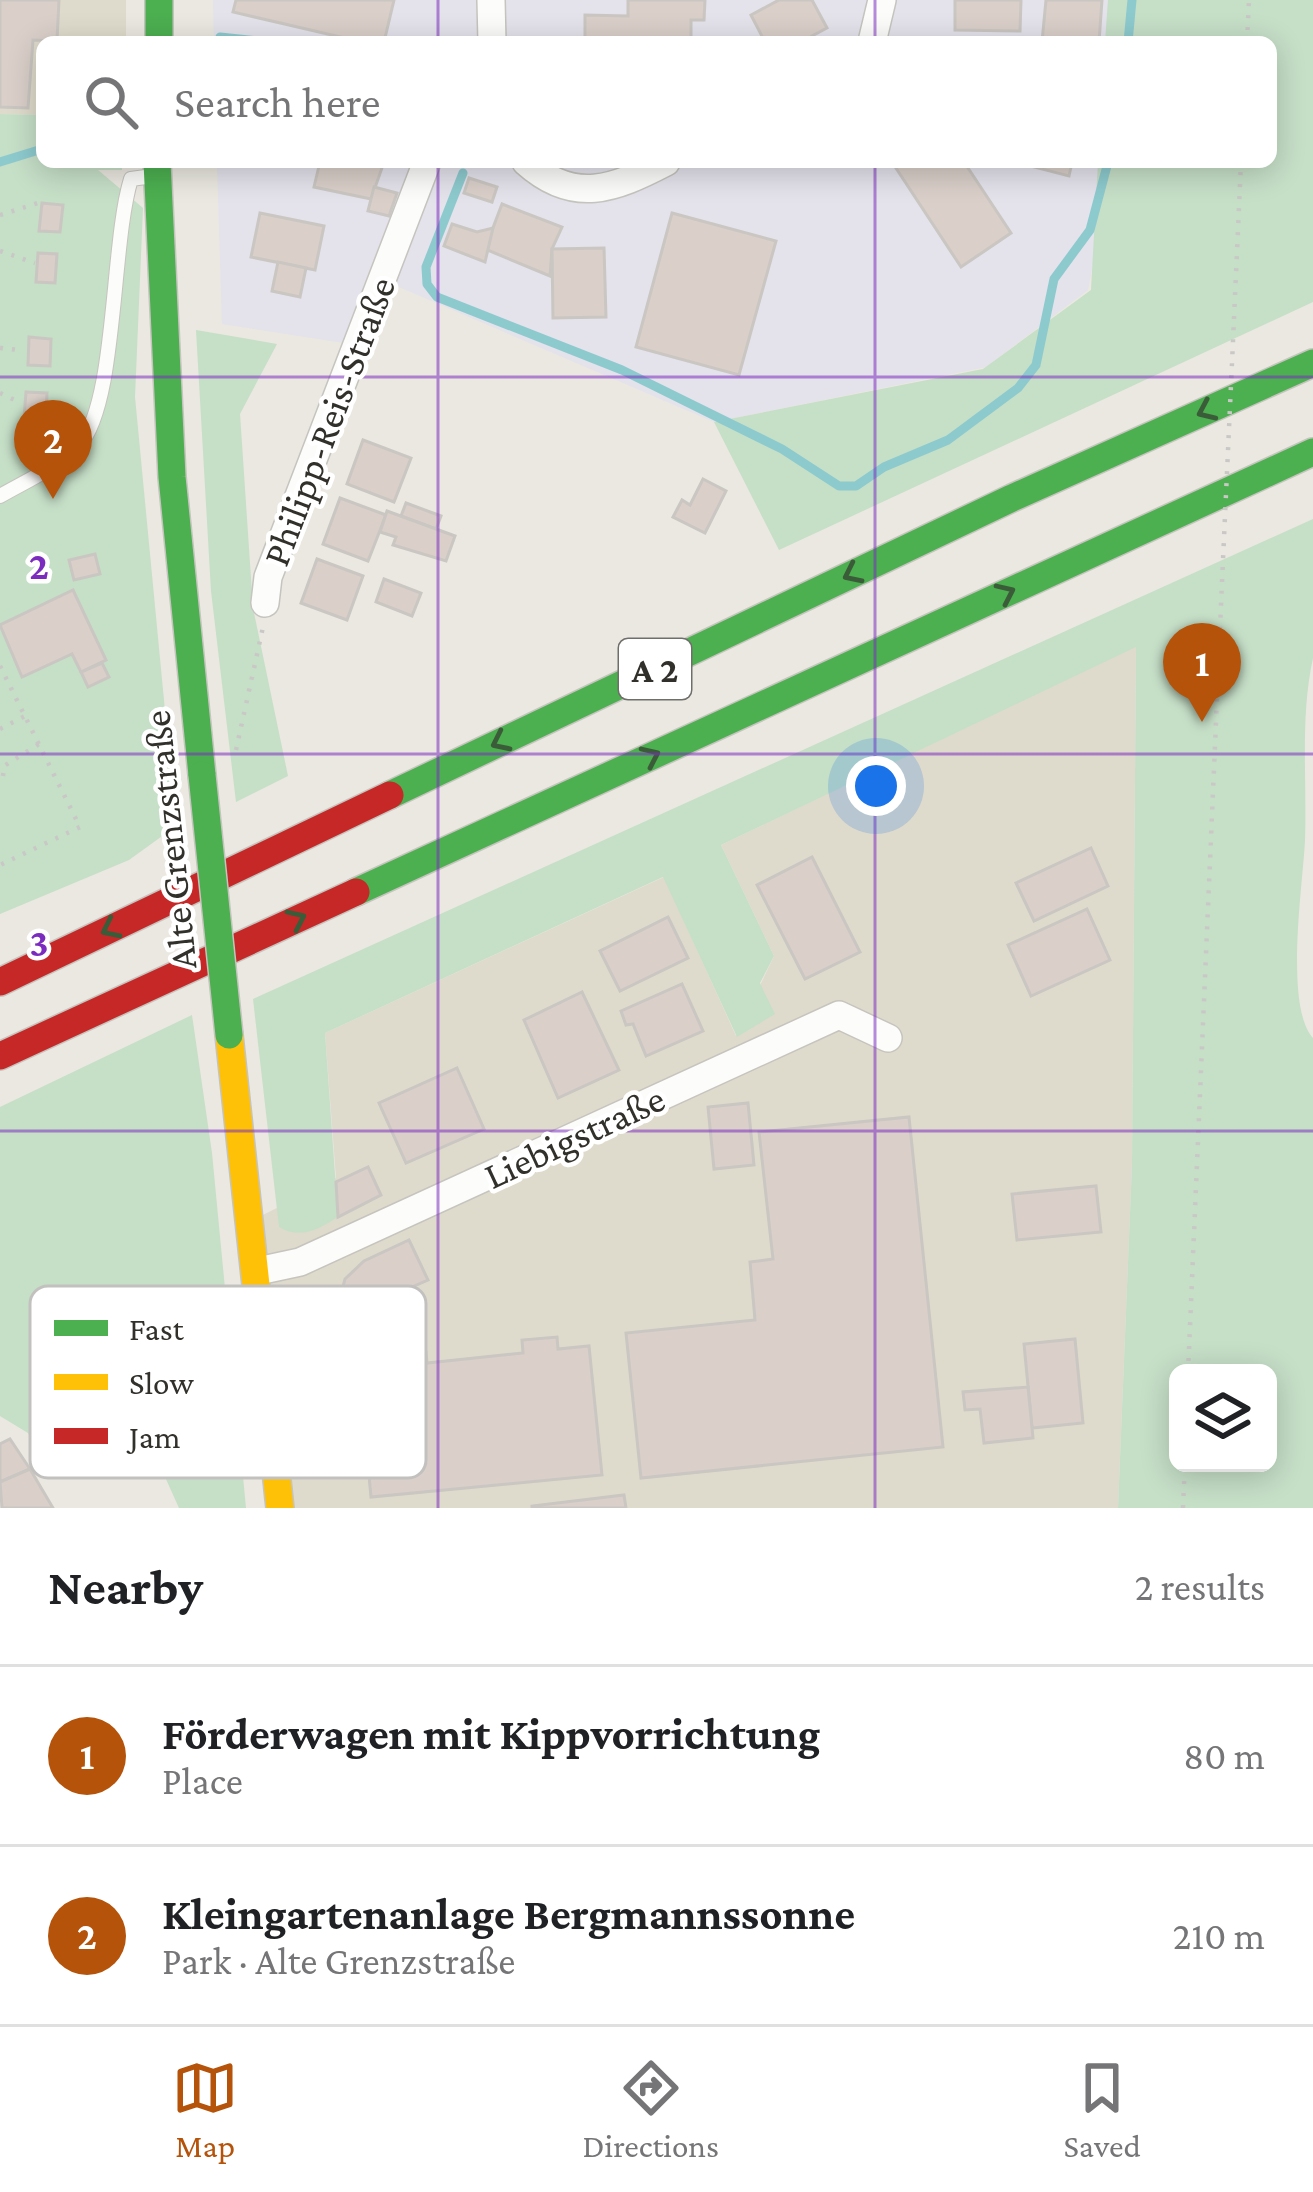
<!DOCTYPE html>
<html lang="en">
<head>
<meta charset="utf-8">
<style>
	:root { --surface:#fff; --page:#f2f2f2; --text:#202124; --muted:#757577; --line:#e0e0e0; --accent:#b45309 }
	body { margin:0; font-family:"Crimson Pro",serif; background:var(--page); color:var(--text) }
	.controls { position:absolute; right:36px; bottom:36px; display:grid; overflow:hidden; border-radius:18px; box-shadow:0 6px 30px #0003 }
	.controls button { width:108px; height:108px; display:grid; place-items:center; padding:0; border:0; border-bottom:3px solid var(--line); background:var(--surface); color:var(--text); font:60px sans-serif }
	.you { position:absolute; left:876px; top:786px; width:42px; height:42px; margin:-30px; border:9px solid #fff; border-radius:50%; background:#1a73e8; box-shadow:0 0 0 18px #1a73e833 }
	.badge { display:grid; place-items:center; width:78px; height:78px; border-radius:50%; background:var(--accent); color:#fff; font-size:39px; font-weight:700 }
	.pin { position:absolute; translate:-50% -99px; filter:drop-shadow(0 3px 6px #0008) }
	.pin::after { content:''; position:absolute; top:63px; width:42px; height:36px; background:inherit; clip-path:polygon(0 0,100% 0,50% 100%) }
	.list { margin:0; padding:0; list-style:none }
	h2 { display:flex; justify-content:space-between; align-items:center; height:156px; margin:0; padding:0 48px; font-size:51px }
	h2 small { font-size:39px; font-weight:400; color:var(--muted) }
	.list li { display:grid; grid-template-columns:78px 1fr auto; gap:36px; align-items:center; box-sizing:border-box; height:180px; padding:0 48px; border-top:3px solid var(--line) }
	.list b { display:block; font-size:45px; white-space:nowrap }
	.list p { margin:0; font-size:39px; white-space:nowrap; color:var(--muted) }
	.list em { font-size:39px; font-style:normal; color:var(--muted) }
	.icon { flex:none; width:66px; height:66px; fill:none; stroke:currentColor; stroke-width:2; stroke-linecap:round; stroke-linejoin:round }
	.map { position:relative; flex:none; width:1313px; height:1508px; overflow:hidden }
	.search { position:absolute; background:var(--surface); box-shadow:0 6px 30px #0003; left:36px; right:36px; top:36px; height:132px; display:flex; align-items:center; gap:30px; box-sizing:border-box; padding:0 42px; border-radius:18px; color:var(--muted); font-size:45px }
	.sheet { height:516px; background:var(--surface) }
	nav { display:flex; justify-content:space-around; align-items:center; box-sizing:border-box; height:168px; border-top:3px solid var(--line); background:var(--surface); font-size:33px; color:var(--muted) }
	nav a { display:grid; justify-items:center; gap:6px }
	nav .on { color:var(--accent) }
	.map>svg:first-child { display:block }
</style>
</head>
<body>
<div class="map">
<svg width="1313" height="1508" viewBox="0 0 1313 1508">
	<rect width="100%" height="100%" fill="#eae8e0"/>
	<g fill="#e4e2eb">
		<polygon points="213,0 1142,0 1134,42 214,42"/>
		<polygon points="217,162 1112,162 1088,290 986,367 714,422 371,275 344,343 222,324"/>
	</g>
	<g fill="#dfdbcc">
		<polygon points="0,0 126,0 126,42 42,42 42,115 0,114"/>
		<polygon points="1136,646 1132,1164 1118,1508 281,1508 253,1220 336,1178 325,1033 664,877 736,1036 774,956 721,845"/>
	</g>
	<g fill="#c6dfc7" fill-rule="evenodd">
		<polygon points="1108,0 1313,0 1313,302 779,550 714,422 983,369 1091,290 1098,162 1271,162 1271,42 1105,42"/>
		<polygon points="0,114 42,115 42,162 122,162 122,170 98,170 143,208 135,397 176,826 129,860 0,914"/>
		<polygon points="196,330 277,344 240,414 253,608 288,776 236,802 211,591"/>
		<path d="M1313 519C1313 562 1313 616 1313 658 1300 717 1307 778 1305 840 1303 884 1284 1006 1313 1038V1508H1118L1132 1164 1136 647 721 845 774 956 760 983 775 1014 737 1037 663 877 325 1033 338 1217C319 1229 301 1240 279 1227L253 999ZM1178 1373H1268V1463H1178Z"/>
		<polygon points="192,1015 212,1153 246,1508 179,1508 139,1419 48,1471 28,1433 0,1416 0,1107"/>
	</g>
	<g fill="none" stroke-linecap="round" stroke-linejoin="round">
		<g stroke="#8dcace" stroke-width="9">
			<polyline points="220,37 267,42"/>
			<polyline points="1128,42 1132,0"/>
			<polyline points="0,162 42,149"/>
			<polyline points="463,173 426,267 427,284 437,297 622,370 782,449 839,486 856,486 884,467 948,440 1018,388 1036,365 1054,279 1090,230 1108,162"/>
		</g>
	</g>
	<g fill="#dacfc9" stroke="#cac6c2" stroke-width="3">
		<polygon points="0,0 59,0 57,41 33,40 28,108 0,107"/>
		<polygon points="236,0 394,0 384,42 362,42 233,12"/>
		<polygon points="628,0 705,0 704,20 691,20 691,42 585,42 585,15 628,16"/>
		<polygon points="779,0 812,0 827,28 812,36 815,42 765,42 751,15"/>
		<polygon points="955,0 1021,0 1020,31 955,30"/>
		<polygon points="1046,0 1102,0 1099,42 1042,42"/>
		<polygon points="320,162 384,162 371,199 314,187"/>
		<polygon points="892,162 964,162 1011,233 961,267"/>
		<polygon points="1015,162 1072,162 1069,176"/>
		<polygon points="469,178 497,187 492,202 464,193"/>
		<polygon points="374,187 397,193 389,216 368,211"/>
		<polygon points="42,203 63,205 60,232 39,231"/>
		<polygon points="502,204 562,227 552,249 550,276 485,249"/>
		<polygon points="260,213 324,226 315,270 251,257"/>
		<polygon points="672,213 776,241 739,375 636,347"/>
		<polygon points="452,224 477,232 493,228 485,262 444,246"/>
		<polygon points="604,248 606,317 553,318 552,249"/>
		<polygon points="38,253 57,254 55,283 36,282"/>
		<polygon points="278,262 306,268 300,297 272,291"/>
		<polygon points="29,337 51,339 50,366 28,365"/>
		<polygon points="26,392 47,393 46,420 24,418"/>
		<polygon points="363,440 411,458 394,502 347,484"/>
		<polygon points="703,479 726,491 705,533 673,517 682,500 690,505"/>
		<polygon points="340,498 386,515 368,561 323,544"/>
		<polygon points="406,503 441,516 436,529 401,516"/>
		<polygon points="387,511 455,536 446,561 393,545 396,537 380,532"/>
		<polygon points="95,554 100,574 74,580 69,560"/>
		<polygon points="317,559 363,576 347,620 301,603"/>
		<polygon points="384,579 421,593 412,616 376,602"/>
		<polygon points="73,590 106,660 81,672 72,654 22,677 0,625"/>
		<polygon points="102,663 109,677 88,687 81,672"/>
		<polygon points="1091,848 1108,886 1034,921 1016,883"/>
		<polygon points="812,857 860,952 805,979 757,885"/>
		<polygon points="1087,909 1110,960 1031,996 1008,945"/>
		<polygon points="668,917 688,958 620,991 600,951"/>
		<polygon points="682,984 703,1031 646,1056 633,1024 626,1025 621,1011"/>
		<polygon points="582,992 619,1070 558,1098 524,1020"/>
		<polygon points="457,1068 484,1129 406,1163 379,1103"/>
		<polygon points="748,1103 754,1165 714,1169 708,1107"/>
		<polygon points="909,1117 943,1447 641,1478 626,1333 755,1320 750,1262 773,1259 759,1132"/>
		<polygon points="368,1167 381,1195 338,1217 336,1182"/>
		<polygon points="1096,1186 1101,1232 1017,1240 1012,1194"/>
		<polygon points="409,1240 428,1280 396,1294 398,1308 385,1317 389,1353 342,1359 338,1305 345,1279 364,1261"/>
		<polygon points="557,1337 558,1349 589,1346 602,1475 371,1497 359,1371 392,1368 391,1355 426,1352 427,1363 523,1353 522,1340"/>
		<polygon points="1075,1339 1083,1423 1032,1428 1024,1344"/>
		<polygon points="1028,1387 1033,1438 984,1443 980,1409 965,1410 963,1392"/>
		<polygon points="10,1439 30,1469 0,1482 0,1444"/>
		<polygon points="30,1469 53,1508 2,1508 0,1482"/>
		<polygon points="624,1495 626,1508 532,1508 532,1506"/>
	</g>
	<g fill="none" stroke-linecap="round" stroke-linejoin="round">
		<g stroke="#c6c4be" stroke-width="16">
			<path id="lane" d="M0 496C26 481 58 467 79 445 117 405 111 243 131 179L153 176"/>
		</g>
		<g stroke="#c6c4be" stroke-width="30">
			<g id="street">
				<polyline points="491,0 492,42"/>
				<polyline points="872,42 882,0"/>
				<path d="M526 162C574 205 614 189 666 162"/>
				<polyline points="265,603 268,577 427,162"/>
				<polyline points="258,1271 300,1262 839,1015 888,1038"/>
			</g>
		</g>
		<g stroke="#c6c4be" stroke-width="30">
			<g id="fast">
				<polyline points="159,0 159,42"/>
				<polyline points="157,162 172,477 202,775"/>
				<polyline points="390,795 1012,498 1313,363"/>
				<polyline points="356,892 1313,452"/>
			</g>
		</g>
		<g stroke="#c6c4be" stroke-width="30">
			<polyline id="slow" points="229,1035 280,1508"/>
		</g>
		<g stroke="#c6c4be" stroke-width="30">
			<g id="jam">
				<polyline points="0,982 390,795"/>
				<polyline points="0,1056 356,892"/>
			</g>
		</g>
		<g stroke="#c9c8c6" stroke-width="4.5" stroke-dasharray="3 9" stroke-linecap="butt">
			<polyline points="1247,42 1249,0"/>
			<polyline points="0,215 38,203"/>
			<polyline points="0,251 35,263"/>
			<polyline points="1234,319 1241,162"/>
			<polyline points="0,348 19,350"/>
			<polyline points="0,393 21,403"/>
			<polyline points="0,666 80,827 0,865"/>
			<polyline points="0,729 25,716"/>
			<polyline points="236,750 263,627"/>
			<polyline points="3,776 4,766 39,744"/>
			<polyline points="1188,1373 1222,582"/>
			<polyline points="1183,1508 1185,1463"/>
		</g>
		<use href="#lane" stroke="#fcfcfa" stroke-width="14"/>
		<use href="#street" stroke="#fcfcfa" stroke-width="27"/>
		<use href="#fast" stroke="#4caf50" stroke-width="27"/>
		<use href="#slow" stroke="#ffc107" stroke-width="27"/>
		<use href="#jam" stroke="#c62828" stroke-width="27"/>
		<g stroke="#c6c4be" stroke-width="30" stroke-linecap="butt">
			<polyline id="fast-bridge" points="202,775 229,1035"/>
		</g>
		<polyline stroke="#c9c8c6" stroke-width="4.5" stroke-dasharray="3 9" stroke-linecap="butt" points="1222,582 1234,319"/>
		<use href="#fast-bridge" stroke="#4caf50" stroke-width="27"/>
	</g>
	<defs><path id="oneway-chevron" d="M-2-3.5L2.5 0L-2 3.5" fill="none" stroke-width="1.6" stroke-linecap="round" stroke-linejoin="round" transform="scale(3)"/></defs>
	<g stroke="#3b5c38">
		<use href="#oneway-chevron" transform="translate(1206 411) rotate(156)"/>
		<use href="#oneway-chevron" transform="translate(852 574) rotate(154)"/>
		<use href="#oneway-chevron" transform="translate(1006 593) rotate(-25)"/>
		<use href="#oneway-chevron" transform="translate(500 742) rotate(154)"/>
		<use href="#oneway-chevron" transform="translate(651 756) rotate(-25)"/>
		<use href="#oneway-chevron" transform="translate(297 919) rotate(-25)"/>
		<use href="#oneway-chevron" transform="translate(110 929) rotate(154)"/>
	</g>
	<path fill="none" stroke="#7b2cbf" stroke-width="3" stroke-opacity="0.55" d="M438 0V42M875 0V42M438 162V1508M875 162V1508M0 377H1313M0 754H1313M0 1131H1313"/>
	<g text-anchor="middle" stroke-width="9" stroke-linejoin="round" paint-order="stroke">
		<rect fill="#fff" stroke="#706e6b" stroke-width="3" x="619" y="639" width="72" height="60" rx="9"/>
		<g font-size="36" font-weight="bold" fill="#32302b">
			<text x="655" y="682">A 2</text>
		</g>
		<g font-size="39" fill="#32302b" stroke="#fff">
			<text transform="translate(328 421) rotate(-69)" y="14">Philipp-Reis-Straße</text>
			<text transform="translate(169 840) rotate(-96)" y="14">Alte Grenzstraße</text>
			<text transform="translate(574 1136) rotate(-25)" y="14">Liebigstraße</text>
		</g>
	</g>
	<rect x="30" y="1286" width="396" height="192" rx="18" fill="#fff" stroke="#c2c1bf" stroke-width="3"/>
	<rect x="54" y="1320" width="54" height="16" fill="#4caf50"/>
	<rect x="54" y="1374" width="54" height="16" fill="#ffc107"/>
	<rect x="54" y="1428" width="54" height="16" fill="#c62828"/>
	<g font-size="33" fill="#32302b">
		<text x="129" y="1340">Fast</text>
		<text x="129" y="1394">Slow</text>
		<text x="129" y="1448">Jam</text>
	</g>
	<g font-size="39" text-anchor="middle" font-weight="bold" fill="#7b2cbf" stroke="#fff" stroke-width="9" stroke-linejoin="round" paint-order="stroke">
		<text x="39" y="579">2</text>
		<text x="39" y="956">3</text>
	</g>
</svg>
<div class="controls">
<button><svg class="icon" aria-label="layers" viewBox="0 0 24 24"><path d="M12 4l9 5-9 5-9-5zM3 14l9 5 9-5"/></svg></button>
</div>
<div class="you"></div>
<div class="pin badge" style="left:1202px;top:722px">1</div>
<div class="pin badge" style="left:53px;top:499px">2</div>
<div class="search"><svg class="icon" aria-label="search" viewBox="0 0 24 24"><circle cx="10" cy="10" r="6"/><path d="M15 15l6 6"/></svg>Search here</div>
</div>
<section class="sheet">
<h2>Nearby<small>2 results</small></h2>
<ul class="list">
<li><span class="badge">1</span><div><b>Förderwagen mit Kippvorrichtung</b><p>Place</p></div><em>80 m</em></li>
<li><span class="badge">2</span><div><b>Kleingartenanlage Bergmannssonne</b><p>Park · Alte Grenzstraße</p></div><em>210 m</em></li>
</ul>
</section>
<nav>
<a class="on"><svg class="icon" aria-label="map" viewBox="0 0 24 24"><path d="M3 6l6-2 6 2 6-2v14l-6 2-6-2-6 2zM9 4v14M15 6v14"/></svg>Map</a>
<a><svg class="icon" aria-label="directions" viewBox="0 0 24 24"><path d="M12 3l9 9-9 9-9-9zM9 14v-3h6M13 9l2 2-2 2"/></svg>Directions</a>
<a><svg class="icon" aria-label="saved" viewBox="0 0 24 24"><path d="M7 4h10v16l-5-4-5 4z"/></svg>Saved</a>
</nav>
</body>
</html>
